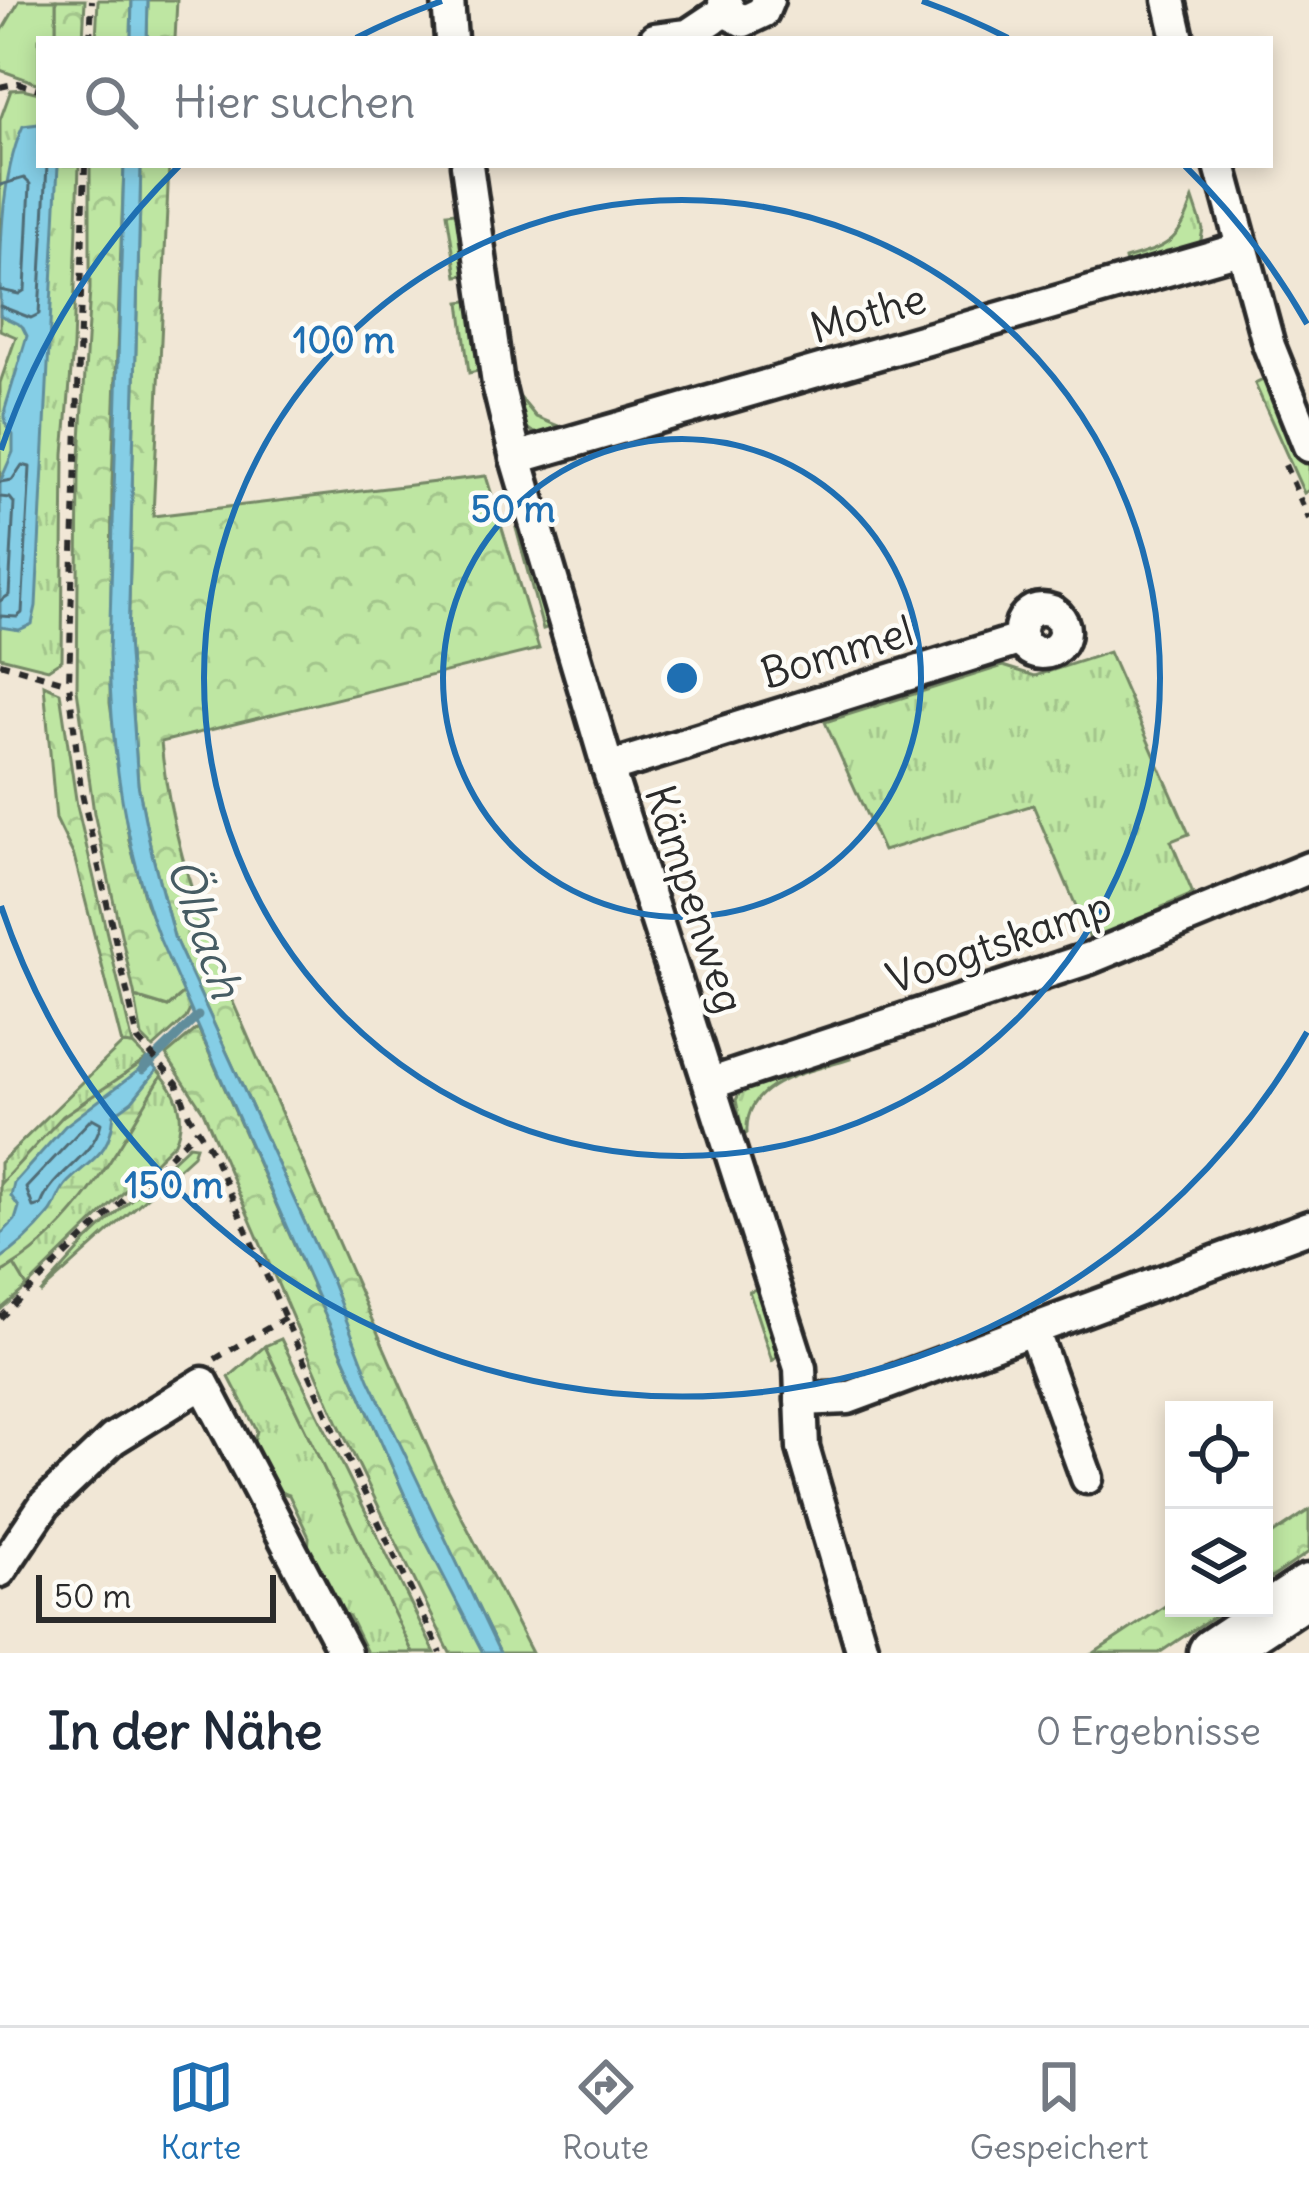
<!DOCTYPE html>
<html lang="de">
<head>
<meta charset="utf-8">
<style>
	:root { --surface:#fff; --page:#f2f2f3; --text:#1f2937; --muted:#747a83; --line:#e0e1e3; --accent:#1f6fb2 }
	body { margin:0; font-family:Delius,sans-serif; background:var(--page); color:var(--text) }
	.controls { position:absolute; right:36px; bottom:36px; display:grid; overflow:hidden; border-radius:0px; box-shadow:0 6px 18px #0003 }
	.controls button { width:108px; height:108px; display:grid; place-items:center; padding:0; border:0; border-bottom:3px solid var(--line); background:var(--surface); color:var(--text); font:60px sans-serif }
	.scale { position:absolute; left:36px; bottom:30px; width:240px; box-sizing:border-box; padding-left:12px; border:6px solid #2b2b2b; border-top:0; font-size:33px; line-height:42px; white-space:nowrap; color:#2b2b2b; -webkit-text-stroke:9px #fdfcf7; paint-order:stroke }
	.list { margin:0; padding:0; list-style:none }
	h2 { display:flex; justify-content:space-between; align-items:center; height:156px; margin:0; padding:0 48px; font-size:51px }
	h2 small { font-size:39px; font-weight:400; color:var(--muted) }
	.icon { flex:none; width:66px; height:66px; fill:none; stroke:currentColor; stroke-width:2; stroke-linecap:round; stroke-linejoin:round }
	.map { position:relative; flex:none; width:1309px; height:1653px; overflow:hidden }
	.search { position:absolute; background:var(--surface); box-shadow:0 6px 18px #0003; left:36px; right:36px; top:36px; height:132px; display:flex; align-items:center; gap:30px; box-sizing:border-box; padding:0 42px; border-radius:0px; color:var(--muted); font-size:45px }
	.sheet { height:372px; background:var(--surface) }
	nav { display:flex; justify-content:space-around; align-items:center; box-sizing:border-box; height:168px; border-top:3px solid var(--line); background:var(--surface); font-size:33px; color:var(--muted) }
	nav a { display:grid; justify-items:center; gap:6px }
	nav .on { color:var(--accent) }
	.map>svg:first-child { display:block }
</style>
</head>
<body>
<div class="map">
<svg width="1309" height="1653" viewBox="0 0 1309 1653">
	<defs>
		<pattern id="grass-tufts" width="24" height="20" patternUnits="userSpaceOnUse" patternTransform="scale(3)"><rect width="24" height="20" fill="#bee6a2"/><path d="M3 7l-1-3M5 7V3M7 7l1-3M15 17l-1-3M17 17v-4M19 17l1-3" fill="none" stroke="#a3c58c"/></pattern>
		<pattern id="forest-crowns" width="20" height="18" patternUnits="userSpaceOnUse" patternTransform="scale(3)"><rect width="20" height="18" fill="#bee6a2"/><path d="M2 6a3 3 0 1 1 6 0M12 15a3 3 0 1 1 6 0" fill="none" stroke="#a3c58c"/></pattern>
		<pattern id="wetland-marsh" width="20" height="14" patternUnits="userSpaceOnUse" patternTransform="scale(3)"><rect width="20" height="14" fill="#bee6a2"/><path d="M1 5h8M5 5V1M11 12h8M15 12V8" fill="none" stroke="#a3c58c"/></pattern>
	</defs>
	<rect width="100%" height="100%" fill="#f1e7d6"/>
	<filter id="ink" filterUnits="userSpaceOnUse"><feTurbulence type="fractalNoise" baseFrequency=".00833" numOctaves="2"/><feDisplacementMap in="SourceGraphic" scale="24" xChannelSelector="R" yChannelSelector="G"/><feConvolveMatrix kernelMatrix="1 2 1 2 8 2 1 2 1" color-interpolation-filters="sRGB"/></filter>
	<g filter="url(#ink)">
		<g fill="url(#grass-tufts)" stroke="#748866" stroke-width="3">
			<polygon points="23,89 39,93 39,165 79,165 73,347 64,454 62,660 48,669 0,657 0,383 16,337 0,330 0,120 11,90"/>
			<path d="M1193 199 1203 229 1200 245 1127 269 1125 259C1167 247 1179 243 1193 199Z"/>
			<polygon points="464,211 473,274 457,276 447,213"/>
			<polygon points="474,300 482,370 469,373 460,302"/>
			<polygon points="1265,379 1271,380 1309,466 1309,490 1304,493 1255,384"/>
			<path d="M513 389 536 417 558 426 561 435C522 439 522 423 513 389Z"/>
			<polygon points="529,525 559,624 543,629 516,528"/>
			<polygon points="1109,652 1189,834 1171,841 1193,894 1162,907 1165,916 1093,946 1033,805 883,851 825,722 1003,666 1035,676"/>
			<polygon points="184,993 191,1008 186,1018 153,1048 142,1037 135,997 168,1007"/>
			<polygon points="122,1044 133,1045 147,1059 0,1235 0,1163"/>
			<path d="M847 1050 850 1059C811 1072 744 1080 747 1133L743 1136 736 1100 742 1088Z"/>
			<path d="M157 1070C176 1090 188 1114 175 1142L27 1287 14 1266 0 1274V1259Z"/>
			<polygon points="189,1145 196,1146 193,1155 40,1294 87,1241"/>
			<polygon points="766,1287 783,1352 772,1361 749,1291"/>
			<polygon points="265,1346 401,1626 413,1653 367,1653 349,1616 337,1611 308,1553 309,1537 289,1495 275,1490 253,1444 257,1431 229,1377"/>
		</g>
		<g fill="url(#forest-crowns)" stroke="#748866" stroke-width="3">
			<polygon points="56,0 85,0 83,39 56,39"/>
			<polygon points="98,0 132,0 131,39 96,39"/>
			<polygon points="148,0 177,0 175,39 147,39"/>
			<polygon points="90,165 124,165 112,484 110,703 129,840 146,903 184,993 168,1007 135,997 94,813 77,689 79,474 90,289"/>
			<path d="M141 165H169L153 516 486 476 539 649 161 742C168 820 192 894 218 968L439 1473 532 1653H500L368 1379 331 1280 174 937 151 850 138 784 128 640Z"/>
			<polygon points="44,685 60,692 77,806 133,1045 122,1044 74,856 56,819"/>
			<polygon points="198,1028 422,1534 485,1653 450,1653 338,1423 203,1111 166,1055"/>
			<polygon points="14,1265 27,1287 0,1310 0,1275"/>
			<polygon points="281,1339 435,1653 413,1653 265,1346"/>
			<polygon points="1309,1510 1309,1552 1264,1583 1264,1540"/>
			<polygon points="1174,1600 1174,1608 1226,1608 1159,1653 1094,1653"/>
		</g>
		<path fill="url(#wetland-marsh)" stroke="#748866" stroke-width="3" d="M147 1059 162 1075C120 1145 75 1234 0 1273V1184L63 1116Z"/>
		<polygon fill="#bee6a2" stroke="#748866" stroke-width="3" points="20,0 56,0 56,39 39,39 39,84 0,70 0,34"/>
		<g fill="#85cee6" stroke="#618d9b" stroke-width="3">
			<polygon points="132,0 148,0 147,39 131,39"/>
			<path d="M39 124V165H58L36 606 32 624 19 630 0 627V482L13 452V435L5 423V409L27 336 22 326 0 315C0 254 0 177 23 126Z"/>
			<path d="M124 165H141L128 640 138 784 151 850 174 937 331 1280 369 1379 500 1653H483L422 1534 160 940C125 850 111 750 109 654Z"/>
			<path d="M147 1059 157 1070 132 1101 114 1114C110 1155 93 1157 68 1182 58 1192 57 1205 49 1214 35 1231 19 1247 0 1259V1235L15 1220 19 1207 11 1196 14 1183 65 1126 138 1071Z"/>
		</g>
		<g fill="none" stroke-linecap="round" stroke-linejoin="round">
			<g stroke="#4f6c76" stroke-width="3">
				<polyline points="0,185 24,178 30,184 25,290 19,294 0,290"/>
				<polyline points="0,306 31,318 39,314 47,165"/>
				<polyline points="0,482 12,480 22,465 30,467 22,613 17,617 0,616"/>
				<polyline points="0,497 10,498 14,503 9,595 0,601"/>
				<path d="M92 1118 101 1123C93 1159 54 1170 41 1205L33 1207 26 1188Z"/>
			</g>
			<polyline stroke="#618d9b" stroke-width="9" points="143,1070 198,1016"/>
			<g stroke="#2b2b2b" stroke-width="39">
				<g id="street">
					<polyline points="448,0 451,39"/>
					<polyline points="724,0 732,15 744,21 763,12 768,0"/>
					<polyline points="1169,0 1178,39"/>
					<polyline points="655,39 688,35 727,9"/>
					<polyline points="467,165 498,384 516,458 608,768 800,1368 803,1448 863,1653"/>
					<polyline points="1220,165 1269,346 1309,446"/>
					<polyline points="516,458 1243,248"/>
					<circle cx="1042" cy="631" r="22"/>
					<polyline points="608,768 1022,639"/>
					<polyline points="712,1083 1090,958 1309,868"/>
					<polyline points="1033,1330 1087,1478"/>
					<polyline points="801,1400 848,1398 1309,1227"/>
					<polyline points="0,1571 45,1504 113,1439 203,1383 345,1653"/>
				</g>
			</g>
			<g stroke="#2b2b2b" stroke-width="57">
				<polyline id="primary" points="1213,1653 1309,1589"/>
			</g>
			<g stroke="#2b2b2b" stroke-width="6" stroke-dasharray="9 9" stroke-linecap="butt">
				<polyline points="90,39 92,0"/>
				<polyline points="0,87 18,83 39,89"/>
				<polyline points="85,165 69,683 81,789 138,1040 177,1083 188,1113 212,1152 332,1425 441,1653"/>
				<polyline points="1285,465 1309,519"/>
				<polyline points="0,663 69,683"/>
				<polyline points="0,1318 197,1130"/>
				<polyline points="215,1359 285,1318"/>
			</g>
			<use href="#street" stroke="#fdfcf7" stroke-width="30"/>
			<use href="#primary" stroke="#fdfcf7" stroke-width="48"/>
		</g>
	</g>
	<g fill="none" stroke="#1f6fb2" stroke-width="6">
		<circle cx="682" cy="678" r="239"/>
		<circle cx="682" cy="678" r="478"/>
		<path d="M1307 1032A718 718 0 0 1 1 906M1 450A718 718 0 0 1 179 166M356 38A718 718 0 0 1 442 1M922 1A718 718 0 0 1 1008 38M1185 166A718 718 0 0 1 1307 324"/>
	</g>
	<g text-anchor="middle" stroke-width="9" stroke-linejoin="round" paint-order="stroke">
		<g font-size="42" fill="#2b2b2b" stroke="#fdfcf7">
			<text transform="translate(868 313) rotate(-16)" y="15">Mothe</text>
			<text transform="translate(837 652) rotate(-17)" y="15">Bommel</text>
			<text transform="translate(695 899) rotate(72)" y="15">Kämpenweg</text>
			<text transform="translate(999 942) rotate(-19)" y="15">Voogtskamp</text>
		</g>
		<g font-size="45" font-style="italic" fill="#465c63" stroke="#fdfcf7">
			<text transform="translate(205 928) rotate(71)" y="16">Ölbach</text>
		</g>
	</g>
	<circle cx="682" cy="678" r="18" fill="#1f6fb2" stroke="#fdfcf7" stroke-width="6"/>
	<g font-size="36" text-anchor="middle" font-weight="bold" fill="#1f6fb2" stroke="#fdfcf7" stroke-width="9" stroke-linejoin="round" paint-order="stroke">
		<text x="344" y="353">100 m</text>
		<text x="513" y="522">50 m</text>
		<text x="174" y="1198">150 m</text>
	</g>
</svg>
<div class="controls">
<button><svg class="icon" aria-label="locate" viewBox="0 0 24 24"><circle cx="12" cy="12" r="6"/><path d="M12 2v4M12 18v4M2 12h4M18 12h4"/></svg></button>
<button><svg class="icon" aria-label="layers" viewBox="0 0 24 24"><path d="M12 4l9 5-9 5-9-5zM3 14l9 5 9-5"/></svg></button>
</div>
<div class="scale">50 m</div>
<div class="search"><svg class="icon" aria-label="search" viewBox="0 0 24 24"><circle cx="10" cy="10" r="6"/><path d="M15 15l6 6"/></svg>Hier suchen</div>
</div>
<section class="sheet">
<h2>In der Nähe<small>0 Ergebnisse</small></h2>
<ul class="list">
</ul>
</section>
<nav>
<a class="on"><svg class="icon" aria-label="map" viewBox="0 0 24 24"><path d="M3 6l6-2 6 2 6-2v14l-6 2-6-2-6 2zM9 4v14M15 6v14"/></svg>Karte</a>
<a><svg class="icon" aria-label="directions" viewBox="0 0 24 24"><path d="M12 3l9 9-9 9-9-9zM9 14v-3h6M13 9l2 2-2 2"/></svg>Route</a>
<a><svg class="icon" aria-label="saved" viewBox="0 0 24 24"><path d="M7 4h10v16l-5-4-5 4z"/></svg>Gespeichert</a>
</nav>
</body>
</html>
